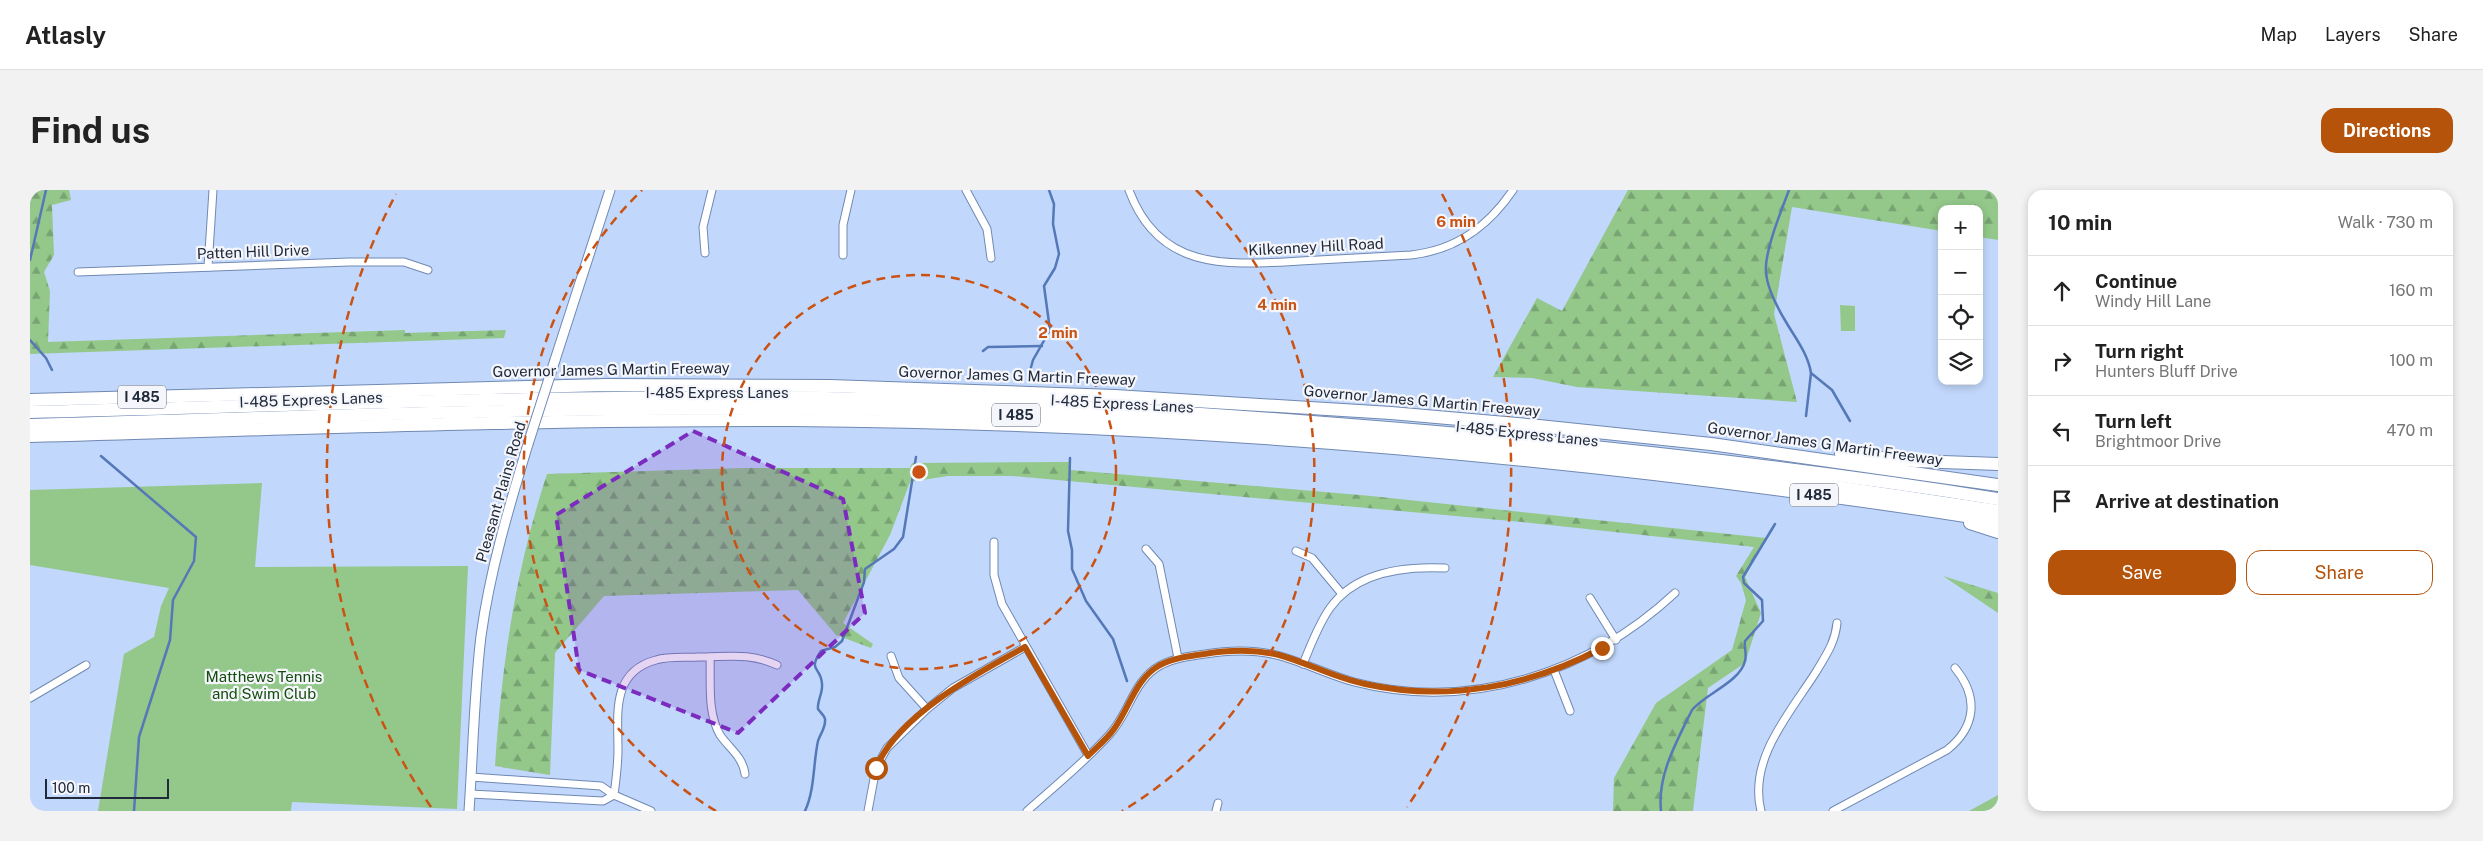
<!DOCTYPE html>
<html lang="en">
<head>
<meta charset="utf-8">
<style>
	:root { --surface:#fff; --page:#f2f2f2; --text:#222; --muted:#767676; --line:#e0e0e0; --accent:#b45309 }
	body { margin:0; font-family:"Public Sans",sans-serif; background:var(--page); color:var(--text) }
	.controls { position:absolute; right:15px; top:15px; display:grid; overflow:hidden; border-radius:10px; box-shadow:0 2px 8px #0003 }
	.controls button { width:45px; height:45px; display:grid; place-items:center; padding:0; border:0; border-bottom:1px solid var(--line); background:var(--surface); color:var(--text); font:25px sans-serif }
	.scale { position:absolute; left:15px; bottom:12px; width:124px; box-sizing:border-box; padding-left:5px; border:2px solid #202a3b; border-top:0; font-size:14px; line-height:18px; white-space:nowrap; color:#202a3b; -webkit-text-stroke:4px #f4f6fb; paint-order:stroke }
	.stop { position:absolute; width:15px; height:15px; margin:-11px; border:4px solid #b45309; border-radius:50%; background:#fff }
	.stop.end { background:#b45309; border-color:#fff; box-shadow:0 1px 5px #0008 }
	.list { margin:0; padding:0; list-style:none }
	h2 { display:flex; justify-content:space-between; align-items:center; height:65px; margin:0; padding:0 20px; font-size:21px }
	h2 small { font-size:16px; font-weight:400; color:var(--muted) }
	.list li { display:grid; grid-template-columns:32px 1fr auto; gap:15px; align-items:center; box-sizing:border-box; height:70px; padding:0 20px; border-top:1px solid var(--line) }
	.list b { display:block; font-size:19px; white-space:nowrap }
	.list p { margin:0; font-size:16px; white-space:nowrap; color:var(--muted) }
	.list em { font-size:16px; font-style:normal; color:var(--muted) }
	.actions { display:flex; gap:10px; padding:15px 20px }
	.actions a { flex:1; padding:11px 0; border:1px solid var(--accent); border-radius:15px; text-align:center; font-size:18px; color:var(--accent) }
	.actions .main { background:var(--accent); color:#fff }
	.icon { flex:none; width:28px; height:28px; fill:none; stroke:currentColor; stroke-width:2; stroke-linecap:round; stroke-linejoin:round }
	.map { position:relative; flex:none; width:1968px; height:621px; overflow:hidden; border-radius:15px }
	header { display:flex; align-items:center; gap:30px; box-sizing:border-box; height:70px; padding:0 25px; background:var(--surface); border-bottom:1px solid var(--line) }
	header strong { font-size:24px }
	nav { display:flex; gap:28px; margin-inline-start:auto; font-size:18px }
	.intro { display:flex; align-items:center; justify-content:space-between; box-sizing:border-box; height:120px; padding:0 30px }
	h1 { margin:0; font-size:35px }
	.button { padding:12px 22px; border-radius:15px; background:var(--accent); color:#fff; font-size:18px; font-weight:700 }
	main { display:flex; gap:30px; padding:0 30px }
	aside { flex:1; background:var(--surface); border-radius:15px; box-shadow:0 2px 8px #0003 }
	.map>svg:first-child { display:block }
</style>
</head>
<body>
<header>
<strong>Atlasly</strong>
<nav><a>Map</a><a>Layers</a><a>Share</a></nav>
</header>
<div class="intro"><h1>Find us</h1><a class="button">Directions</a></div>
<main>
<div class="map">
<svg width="1968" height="621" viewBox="0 0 1968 621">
	<defs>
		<pattern id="forest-firs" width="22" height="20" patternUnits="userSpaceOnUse" patternTransform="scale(1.25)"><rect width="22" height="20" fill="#93c88a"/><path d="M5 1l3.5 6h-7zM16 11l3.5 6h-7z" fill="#78a372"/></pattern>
	</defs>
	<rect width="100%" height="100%" fill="#c1d7fb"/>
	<g fill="#93c88a">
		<polygon points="1810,115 1825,116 1825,141 1811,141"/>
		<polygon points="232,293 225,377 438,376 427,619 262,612 261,621 68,621 94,464 124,447 131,416 139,398 0,375 0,300"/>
		<polygon points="1968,605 1968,621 1939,621"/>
	</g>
	<g fill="url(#forest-firs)">
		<polygon points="0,0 39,0 41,10 22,15 24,65 14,82 20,101 18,152 375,140 375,143 476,140 474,148 0,164"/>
		<polygon points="1598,0 1968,0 1968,50 1949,47 1949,19 1912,19 1912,41 1762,17 1744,124 1767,212 1547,197 1502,188 1463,187 1507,108 1532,121"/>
		<path d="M1040 272 1041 280 1341 306 1736 348 1715 387 1731 423 1715 473 1678 498 1663 621H1583L1584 588 1626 513 1702 460 1716 410 1711 393 1706 386 1724 357 1492 332 982 286H918L880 292 860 345 813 433 843 454 841 458 806 445 768 400 574 406 525 463 520 585 465 576C472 473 485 382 517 284L714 278H880L882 273Z"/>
		<polygon points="1913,386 1968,403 1968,423"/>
	</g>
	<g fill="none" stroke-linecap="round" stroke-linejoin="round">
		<g stroke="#5478b8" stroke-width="2.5">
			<path d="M1759 0C1752 19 1734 62 1736 82 1737 99 1747 117 1756 132 1766 149 1778 164 1781 183L1802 200 1820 231"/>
			<polyline points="0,70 16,0"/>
			<polyline points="0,150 16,168 22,180"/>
			<polyline points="953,161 958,157 1012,156"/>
			<polyline points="1000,181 1003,170 1020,140 1014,96 1025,78 1029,64 1023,34 1024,14 1019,0"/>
			<polyline points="1776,226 1781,183"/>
			<polyline points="71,266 166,347 164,371 143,410 140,450 109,547 104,621"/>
			<polyline points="1040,268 1038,341 1042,360 1042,379 1056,411 1083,449 1097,491"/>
			<path d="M775 621C785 599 783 574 788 551 790 544 796 538 795 529 794 525 790 522 788 519 787 511 793 503 792 494 791 476 777 482 791 461L805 457 812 451 834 392 835 379 864 359 873 347 886 267"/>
			<path d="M1631 621C1627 585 1647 551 1662 520 1675 504 1710 492 1715 471 1717 465 1714 457 1715 451L1733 431 1732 410 1714 393 1713 387 1745 334"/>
		</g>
		<g stroke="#7089b3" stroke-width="9">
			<g id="minor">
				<polyline points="936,0 957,39 961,68"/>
				<path d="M1099 0C1129 82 1199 75 1270 71 1307 69 1344 67 1381 65 1426 60 1458 37 1483 0"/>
				<polyline points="675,63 673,37 682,0"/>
				<polyline points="813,65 813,35 821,0"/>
				<polyline points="178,77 183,0"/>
				<polyline points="48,82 319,72 374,72 398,80"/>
				<polyline points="964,352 964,385 972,414 1058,565"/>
				<polyline points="1116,359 1129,374 1148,468"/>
				<polyline points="1266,361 1282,368 1312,404"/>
				<polyline points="1560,408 1586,450"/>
				<polyline points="861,466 869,488 897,519"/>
				<path d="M680 467C681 493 677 522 690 545 699 558 713 567 715 584"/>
				<path d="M1273 474C1281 455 1288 435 1300 418 1326 381 1374 376 1415 378"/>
				<polyline points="1524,480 1540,521"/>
				<polyline points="0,508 56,475"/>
				<polyline points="440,604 573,611 584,605 571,596 441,587"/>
				<path d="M621 621 584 605C586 590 588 575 588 560 588 524 581 482 626 470 639 466 655 468 668 467 699 467 718 462 747 475"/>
				<polyline points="838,621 846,578 857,558 897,519 923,498 995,457"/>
				<path d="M997 621C1025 596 1055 572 1080 544 1100 522 1103 490 1131 475 1145 468 1160 466 1175 464 1199 460 1225 459 1250 466 1275 473 1299 485 1324 492 1440 522 1559 483 1645 403"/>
				<polyline points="1186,621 1188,613"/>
				<path d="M1731 621C1718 569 1760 523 1786 482 1796 465 1805 453 1807 433"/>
				<path d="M1803 621 1917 560C1946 537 1949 507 1925 478"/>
			</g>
		</g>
		<g stroke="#7089b3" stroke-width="11">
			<g id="tertiary">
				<polyline points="525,170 580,0"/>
				<path d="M439 621C443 563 444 504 451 446 460 380 479 317 498 254"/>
			</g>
		</g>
		<g stroke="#7089b3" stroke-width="14">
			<g id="motorway">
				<polyline points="0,210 576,195 800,196 1085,206 1361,223 1509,236 1681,254 1968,295"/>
				<path d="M0 222C284 215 568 203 853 209 1005 212 1157 222 1308 234 1529 251 1749 274 1968 309"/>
				<path d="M0 235C284 227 568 214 853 220 1114 226 1374 246 1634 274 1746 286 1857 305 1968 321"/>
				<path d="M0 246C254 239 509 229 763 230 1165 233 1572 269 1968 331"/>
				<polyline points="1811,264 1885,271 1968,274"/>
				<polyline points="1940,333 1968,342"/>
			</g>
		</g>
		<use href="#minor" stroke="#fff" stroke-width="7"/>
		<use href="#tertiary" stroke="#fff" stroke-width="9"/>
		<use href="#motorway" stroke="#fff" stroke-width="12"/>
		<g stroke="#7089b3" stroke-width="11" stroke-linecap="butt">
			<polyline id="tertiary-bridge" points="498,254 525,170"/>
		</g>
		<use href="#tertiary-bridge" stroke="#fff" stroke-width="9"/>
	</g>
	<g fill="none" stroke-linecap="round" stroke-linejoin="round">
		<path stroke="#b45309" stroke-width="6" d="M846 578C867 526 947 483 995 457L1058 566C1067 557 1077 549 1084 539 1100 517 1105 489 1130 475 1144 468 1159 466 1174 464 1199 460 1224 459 1249 465 1278 473 1305 488 1335 494 1417 512 1499 497 1572 458"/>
	</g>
	<path fill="#7b2cbf" fill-opacity="0.2" stroke="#7b2cbf" stroke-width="4" stroke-dasharray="10 6" stroke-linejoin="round" d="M663 241 813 309 835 423 708 543 549 480 526 325Z"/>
	<g fill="none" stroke="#ca5213" stroke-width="2.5" stroke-dasharray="9 6">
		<circle cx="889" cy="282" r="197"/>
		<path d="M686 621A395 395 0 0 1 612 0M1166 0A395 395 0 0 1 1092 621"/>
		<path d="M401 617A592 592 0 0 1 366 4M1412 4A592 592 0 0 1 1377 617"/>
	</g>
	<g text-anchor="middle" stroke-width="4.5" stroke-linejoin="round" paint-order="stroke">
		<g fill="#f4f6fb" stroke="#606775" stroke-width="1">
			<rect x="88" y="195.5" width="48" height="23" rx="4"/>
			<rect x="962" y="213.5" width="48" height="23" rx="4"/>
			<rect x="1760" y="293.5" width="48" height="23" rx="4"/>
		</g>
		<g font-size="14" font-weight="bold" fill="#202a3b">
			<text x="112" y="212">I 485</text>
			<text x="986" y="230">I 485</text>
			<text x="1784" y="310">I 485</text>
		</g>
		<g font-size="15" fill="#202a3b" stroke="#f4f6fb">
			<text transform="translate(1286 57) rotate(-3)" y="5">Kilkenney Hill Road</text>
			<text transform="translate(223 62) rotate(-2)" y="5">Patten Hill Drive</text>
			<text transform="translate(581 180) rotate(-1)" y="5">Governor James G Martin Freeway</text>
			<text transform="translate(987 186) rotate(2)" y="5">Governor James G Martin Freeway</text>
			<text x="687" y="208">I-485 Express Lanes</text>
			<text transform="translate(281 210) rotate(-2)" y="5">I-485 Express Lanes</text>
			<text transform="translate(1392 211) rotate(5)" y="5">Governor James G Martin Freeway</text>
			<text transform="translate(1092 214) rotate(3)" y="5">I-485 Express Lanes</text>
			<text transform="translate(1497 244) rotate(6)" y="5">I-485 Express Lanes</text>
			<text transform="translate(1795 254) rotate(8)" y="5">Governor James G Martin Freeway</text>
			<text transform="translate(471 302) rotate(-74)" y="5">Pleasant Plains Road</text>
		</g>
		<g font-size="15" fill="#164d0d" stroke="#f4f6fb">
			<text x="234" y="492">Matthews Tennis<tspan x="234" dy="17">and Swim Club</tspan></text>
		</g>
	</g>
	<circle cx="889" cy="282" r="8" fill="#ca5213" stroke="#f4f6fb" stroke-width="2.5"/>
	<g font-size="15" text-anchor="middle" font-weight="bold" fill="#ca5213" stroke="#f4f6fb" stroke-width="4.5" stroke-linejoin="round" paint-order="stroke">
		<text x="1426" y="37">6 min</text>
		<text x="1247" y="120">4 min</text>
		<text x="1028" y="148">2 min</text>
	</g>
</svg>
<div class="controls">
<button>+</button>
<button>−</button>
<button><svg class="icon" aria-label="locate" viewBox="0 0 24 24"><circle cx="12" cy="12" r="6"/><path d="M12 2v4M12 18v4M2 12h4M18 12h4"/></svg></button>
<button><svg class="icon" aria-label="layers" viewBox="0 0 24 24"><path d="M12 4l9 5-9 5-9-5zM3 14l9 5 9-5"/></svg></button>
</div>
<div class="scale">100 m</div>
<div class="stop" style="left:846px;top:578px"></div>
<div class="stop end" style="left:1572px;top:458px"></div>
</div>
<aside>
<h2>10 min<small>Walk · 730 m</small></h2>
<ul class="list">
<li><svg class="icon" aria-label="ahead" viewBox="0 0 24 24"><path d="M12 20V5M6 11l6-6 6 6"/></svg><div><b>Continue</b><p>Windy Hill Lane</p></div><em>160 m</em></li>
<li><svg class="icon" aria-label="right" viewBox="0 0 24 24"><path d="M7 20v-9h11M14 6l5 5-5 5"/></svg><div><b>Turn right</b><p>Hunters Bluff Drive</p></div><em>100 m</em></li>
<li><svg class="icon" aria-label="left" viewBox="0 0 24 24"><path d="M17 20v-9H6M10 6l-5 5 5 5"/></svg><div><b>Turn left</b><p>Brightmoor Drive</p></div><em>470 m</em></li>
<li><svg class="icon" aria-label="arrive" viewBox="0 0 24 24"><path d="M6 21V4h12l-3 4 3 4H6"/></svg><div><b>Arrive at destination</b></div></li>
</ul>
<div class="actions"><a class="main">Save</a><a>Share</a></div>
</aside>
</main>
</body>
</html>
